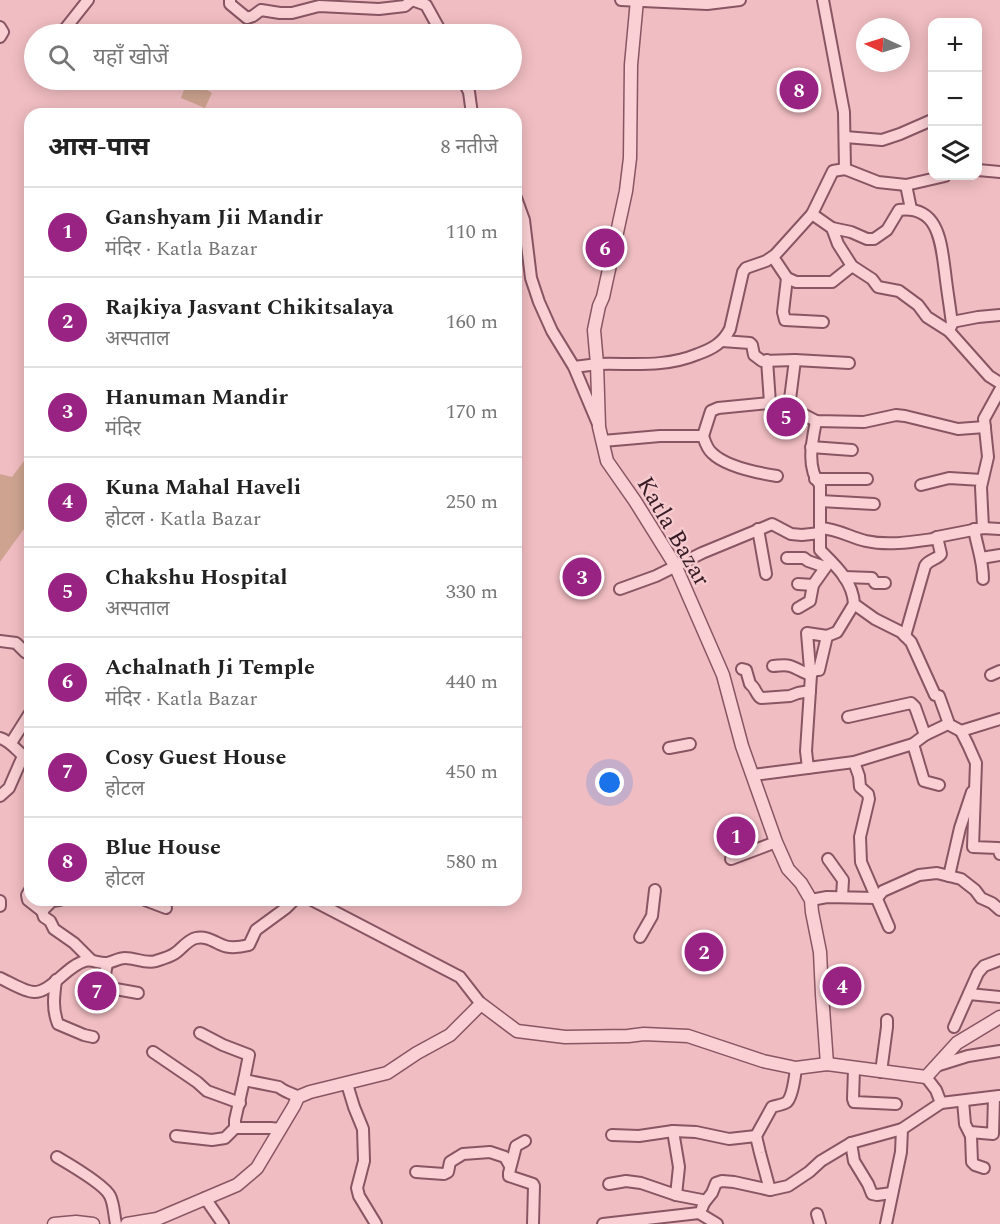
<!DOCTYPE html>
<html lang="hi">
<head>
<meta charset="utf-8">
<style>
	:root { --surface:#fff; --page:#f6f6f6; --text:#222; --muted:#767676; --line:#e0e0e0; --accent:#992383 }
	body { margin:0; font-family:Spectral,"Noto Sans Devanagari",serif; background:var(--page); color:var(--text) }
	.controls { position:absolute; right:18px; top:18px; display:grid; overflow:hidden; border-radius:12px; box-shadow:0 3px 15px #0003 }
	.controls button { width:54px; height:54px; display:grid; place-items:center; padding:0; border:0; border-bottom:2px solid var(--line); background:var(--surface); color:var(--text); font:30px sans-serif }
	.compass { position:absolute; left:856px; top:18px; width:54px; height:54px; border-radius:50%; background:var(--surface); box-shadow:0 3px 15px #0003; rotate:274deg }
	.you { position:absolute; left:610px; top:783px; width:21px; height:21px; margin:-15px; border:4px solid #fff; border-radius:50%; background:#1a73e8; box-shadow:0 0 0 9px #1a73e833 }
	.badge { display:grid; place-items:center; width:39px; height:39px; border-radius:50%; background:var(--accent); color:#fff; font-size:20px; font-weight:700 }
	.pin { position:absolute; translate:-50% -50%; border:3px solid #fff; box-shadow:0 2px 6px #0006 }
	.list { margin:0; padding:0; list-style:none }
	h2 { display:flex; justify-content:space-between; align-items:center; height:78px; margin:0; padding:0 24px; font-size:26px }
	h2 small { font-size:20px; font-weight:400; color:var(--muted) }
	.list li { display:grid; grid-template-columns:39px 1fr auto; gap:18px; align-items:center; box-sizing:border-box; height:90px; padding:0 24px; border-top:2px solid var(--line) }
	.list b { display:block; font-size:22px; white-space:nowrap }
	.list p { margin:0; font-size:20px; white-space:nowrap; color:var(--muted) }
	.list em { font-size:20px; font-style:normal; color:var(--muted) }
	.icon { flex:none; width:33px; height:33px; fill:none; stroke:currentColor; stroke-width:2; stroke-linecap:round; stroke-linejoin:round }
	.map { position:relative; flex:none; width:1000px; height:1224px; overflow:hidden }
	.search { position:absolute; background:var(--surface); box-shadow:0 3px 15px #0003; left:24px; top:24px; width:498px; height:66px; display:flex; align-items:center; gap:15px; box-sizing:border-box; padding:0 21px; border-radius:33px; color:var(--muted); font-size:22px }
	.panel { position:absolute; background:var(--surface); box-shadow:0 3px 15px #0003; left:24px; top:108px; width:498px; height:798px; border-radius:18px }
	.map>svg:first-child { display:block }
</style>
</head>
<body>
<div class="map">
<svg width="1000" height="1224" viewBox="0 0 1000 1224">
	<rect width="100%" height="100%" fill="#f0bdc2"/>
	<g fill="#cea490">
		<polygon points="197,84 212,93 205,108 181,98 185,87"/>
		<polygon points="24,461 30,468 30,525 26,526 0,562 0,474 12,477"/>
	</g>
	<g fill="none" stroke-linecap="round" stroke-linejoin="round">
		<g stroke="#885563" stroke-width="14">
			<g id="minor">
				<polyline points="230,0 230,4 247,18 253,16 261,10 280,13 292,13 319,6 379,9 405,6 412,0"/>
				<polyline points="412,0 426,5 442,34"/>
				<polyline points="621,0 707,4 740,0"/>
				<polyline points="0,27 3,32 0,37"/>
				<polyline points="61,34 88,0"/>
				<polyline points="463,80 469,92 472,114"/>
				<polyline points="845,137 882,140 900,134 932,120"/>
				<polyline points="845,169 878,182 906,185 945,176"/>
				<polyline points="978,170 1000,172"/>
				<polyline points="906,185 911,209"/>
				<polyline points="516,198 524,220 531,278 539,302 552,331 574,367 598,424"/>
				<polyline points="812,214 832,228 838,244 852,266 872,279 878,287 899,291 918,305 927,317 949,331 989,376 1000,383"/>
				<path d="M832 228 851 232 867 239H874L887 230 899 210C939 205 941 243 945 272 947 290 950 307 952 324L949 331"/>
				<polyline points="773,257 787,278 796,282 832,282 852,266"/>
				<polyline points="787,278 783,312 785,320 823,322"/>
				<polyline points="952,322 978,317 1000,315"/>
				<polyline points="722,341 750,343 752,345 754,355 762,361 795,360 849,363"/>
				<polyline points="767,360 770,403"/>
				<path d="M574 367C582 366 590 365 598 364 633 363 664 368 698 354 712 349 723 343 730 329L743 272 746 268 766 261 775 255 812 214 833 171 845 169 844 112 823 0"/>
				<polyline points="789,407 795,360"/>
				<path d="M816 421C812 442 806 467 820 485V550C835 565 853 581 854 604L875 619 901 632 911 642 935 695 939 696 948 721V724"/>
				<path d="M703 436C705 442 707 449 712 453 726 467 758 473 777 476"/>
				<polyline points="603,441 660,436 703,436 711,411 718,408 770,403 789,407 816,421 864,422 896,415 905,416 958,429 985,427"/>
				<polyline points="811,447 852,450"/>
				<polyline points="815,479 867,479"/>
				<polyline points="921,485 949,478 982,480"/>
				<polyline points="820,501 874,504"/>
				<path d="M821 528C837 529 850 537 866 541 888 546 912 542 933 539L937 537 983 528 1000 529"/>
				<polyline points="983,528 981,487 988,457 984,419 1000,390"/>
				<polyline points="758,529 766,574"/>
				<path d="M974 529C977 547 983 560 983 579"/>
				<polyline points="787,558 804,558 808,561 825,567"/>
				<polyline points="981,558 1000,555"/>
				<polyline points="844,577 872,578 875,583 885,583"/>
				<polyline points="798,584 813,585"/>
				<polyline points="620,589 656,576 702,553 765,527 772,524 791,534 802,535 820,533"/>
				<polyline points="798,608 810,601 813,585 830,561"/>
				<path d="M905 636 925 566C929 559 937 560 941 554L937 537"/>
				<polyline points="0,641 16,643 25,652 30,655"/>
				<path d="M773 666C779 666 784 664 790 666 797 668 803 673 811 675"/>
				<path d="M742 669 746 670 750 684C756 688 756 695 761 698L790 696 798 693 810 691"/>
				<polyline points="814,670 810,669 807,633 827,636"/>
				<polyline points="991,675 1000,671"/>
				<polyline points="848,717 911,703 915,707 925,735"/>
				<polyline points="961,731 968,745 976,763 973,847 998,848 1000,854"/>
				<path d="M0 738C13 742 18 754 30 760"/>
				<polyline points="11,743 30,713"/>
				<polyline points="913,744 924,781 939,785"/>
				<polyline points="669,748 690,744"/>
				<polyline points="854,762 859,776 860,787 868,794 869,799 860,837 861,862 889,927"/>
				<polyline points="808,768 806,751 811,675 814,670 819,670 827,636 837,632 854,604"/>
				<polyline points="753,775 854,762 913,744 925,735 948,724 961,731 1000,719"/>
				<polyline points="0,796 9,788 23,756"/>
				<polyline points="731,859 776,842"/>
				<polyline points="828,859 843,880 842,897"/>
				<polyline points="949,876 960,828 972,792"/>
				<polyline points="30,890 27,895 28,900 42,911 44,917 50,921 54,929 74,943 91,960"/>
				<polyline points="877,898 883,891 919,875 937,873 961,879 975,890 981,898 992,903 1000,910"/>
				<polyline points="145,900 166,908"/>
				<polyline points="312,900 460,977 481,1004"/>
				<polyline points="811,900 827,897 877,898"/>
				<polyline points="0,901 0,906"/>
				<polyline points="42,911 52,901 60,900"/>
				<polyline points="640,937 652,916 655,890"/>
				<path d="M107 963C106 972 101 983 110 988L138 993"/>
				<path d="M0 978C9 982 25 992 34 992 52 992 66 966 85 961 93 959 99 964 107 963 114 962 118 958 125 958 136 958 145 964 156 961 162 959 169 957 174 954 181 950 187 940 196 938 206 936 213 941 222 945 230 949 241 947 249 945L256 930 286 908 294 900"/>
				<path d="M56 980C54 995 52 1009 58 1024L84 1035 93 1037"/>
				<polyline points="969,994 1000,997"/>
				<polyline points="954,1027 978,973 984,966 1000,960"/>
				<polyline points="200,1033 223,1045 249,1055 244,1080"/>
				<polyline points="153,1052 197,1082 207,1091 240,1103"/>
				<polyline points="936,1066 968,1056 1000,1051"/>
				<polyline points="854,1069 853,1099 854,1102 896,1104"/>
				<polyline points="881,1072 887,1027 887,1020"/>
				<polyline points="347,1084 354,1107 363,1129 364,1161 357,1188 359,1196 376,1224"/>
				<polyline points="963,1101 965,1124 971,1136 972,1162 975,1165 984,1168"/>
				<polyline points="941,1103 999,1096"/>
				<path d="M235 1128V1120L244 1080 279 1087C284 1092 292 1093 298 1097"/>
				<polyline points="673,1131 679,1167 676,1195"/>
				<polyline points="970,1132 993,1134 994,1097"/>
				<polyline points="612,1135 639,1136 673,1131 696,1132 729,1139 756,1136"/>
				<polyline points="176,1136 212,1140 225,1138 235,1128 271,1128 280,1129"/>
				<polyline points="525,1141 516,1146 509,1173 509,1176 533,1184 534,1186 533,1224"/>
				<polyline points="851,1143 854,1161 868,1184 872,1194 877,1195 892,1193"/>
				<path d="M57 1157C69 1164 105 1185 110 1196 114 1204 114 1215 116 1224"/>
				<polyline points="416,1172 444,1174 448,1172 450,1162 463,1154 490,1152 505,1157 510,1166"/>
				<polyline points="609,1184 626,1181 641,1183 676,1195 702,1200 704,1203 702,1208"/>
				<path d="M770 1190 760 1153 756 1136 772 1107C777 1105 783 1105 787 1102 793 1096 795 1076 796 1068"/>
				<polyline points="205,1198 223,1224"/>
				<polyline points="704,1203 712,1193 716,1183 722,1181 734,1182 770,1190 788,1186 809,1172 821,1161 851,1143 902,1129 941,1103 936,1090 926,1077"/>
				<polyline points="817,1214 820,1224"/>
				<polyline points="603,1224 699,1213 717,1224"/>
				<polyline points="886,1224 901,1152 902,1129"/>
			</g>
		</g>
		<g stroke="#885563" stroke-width="15">
			<g id="tertiary">
				<polyline points="637,0 631,65 630,158 626,191 603,297 599,306 594,330 597,364 599,427 607,461 635,501 675,565 723,675 742,746 776,842 788,869 801,883 811,900 812,912 820,952 822,994 827,1064"/>
				<polyline points="54,1224 76,1222 93,1224"/>
				<polyline points="127,1224 157,1219 237,1185 257,1168 294,1106 298,1097 310,1092 387,1073 417,1053 450,1035 481,1004 517,1031 565,1037 628,1036 644,1034 688,1036 763,1061 796,1068 827,1064 926,1077 957,1043 1000,1017"/>
			</g>
		</g>
		<use href="#minor" stroke="#fad0d4" stroke-width="10"/>
		<use href="#tertiary" stroke="#fad0d4" stroke-width="12"/>
	</g>
	<g text-anchor="middle" stroke-width="4.5" stroke-linejoin="round" paint-order="stroke">
		<g font-size="24" fill="#361b24" stroke="#f7ccd0">
			<text transform="translate(674 531) rotate(60)" y="8">Katla Bazar</text>
		</g>
	</g>
</svg>
<div class="controls">
<button>+</button>
<button>−</button>
<button><svg class="icon" aria-label="layers" viewBox="0 0 24 24"><path d="M12 4l9 5-9 5-9-5zM3 14l9 5 9-5"/></svg></button>
</div>
<svg class="compass" viewBox="-18 -18 36 36"><path d="M0-13l5 13h-10z" fill="#e53935"/><path d="M0 13l5-13h-10z" fill="#767676"/></svg>
<div class="you"></div>
<div class="pin badge" style="left:736px;top:836px">1</div>
<div class="pin badge" style="left:704px;top:952px">2</div>
<div class="pin badge" style="left:582px;top:577px">3</div>
<div class="pin badge" style="left:842px;top:986px">4</div>
<div class="pin badge" style="left:786px;top:417px">5</div>
<div class="pin badge" style="left:605px;top:248px">6</div>
<div class="pin badge" style="left:97px;top:991px">7</div>
<div class="pin badge" style="left:799px;top:90px">8</div>
<div class="search"><svg class="icon" aria-label="search" viewBox="0 0 24 24"><circle cx="10" cy="10" r="6"/><path d="M15 15l6 6"/></svg>यहाँ खोजें</div>
<section class="panel">
<h2>आस-पास<small>8 नतीजे</small></h2>
<ul class="list">
<li><span class="badge">1</span><div><b>Ganshyam Jii Mandir</b><p>मंदिर · Katla Bazar</p></div><em>110 m</em></li>
<li><span class="badge">2</span><div><b>Rajkiya Jasvant Chikitsalaya</b><p>अस्पताल</p></div><em>160 m</em></li>
<li><span class="badge">3</span><div><b>Hanuman Mandir</b><p>मंदिर</p></div><em>170 m</em></li>
<li><span class="badge">4</span><div><b>Kuna Mahal Haveli</b><p>होटल · Katla Bazar</p></div><em>250 m</em></li>
<li><span class="badge">5</span><div><b>Chakshu Hospital</b><p>अस्पताल</p></div><em>330 m</em></li>
<li><span class="badge">6</span><div><b>Achalnath Ji Temple</b><p>मंदिर · Katla Bazar</p></div><em>440 m</em></li>
<li><span class="badge">7</span><div><b>Cosy Guest House</b><p>होटल</p></div><em>450 m</em></li>
<li><span class="badge">8</span><div><b>Blue House</b><p>होटल</p></div><em>580 m</em></li>
</ul>
</section>
</div>
</body>
</html>
